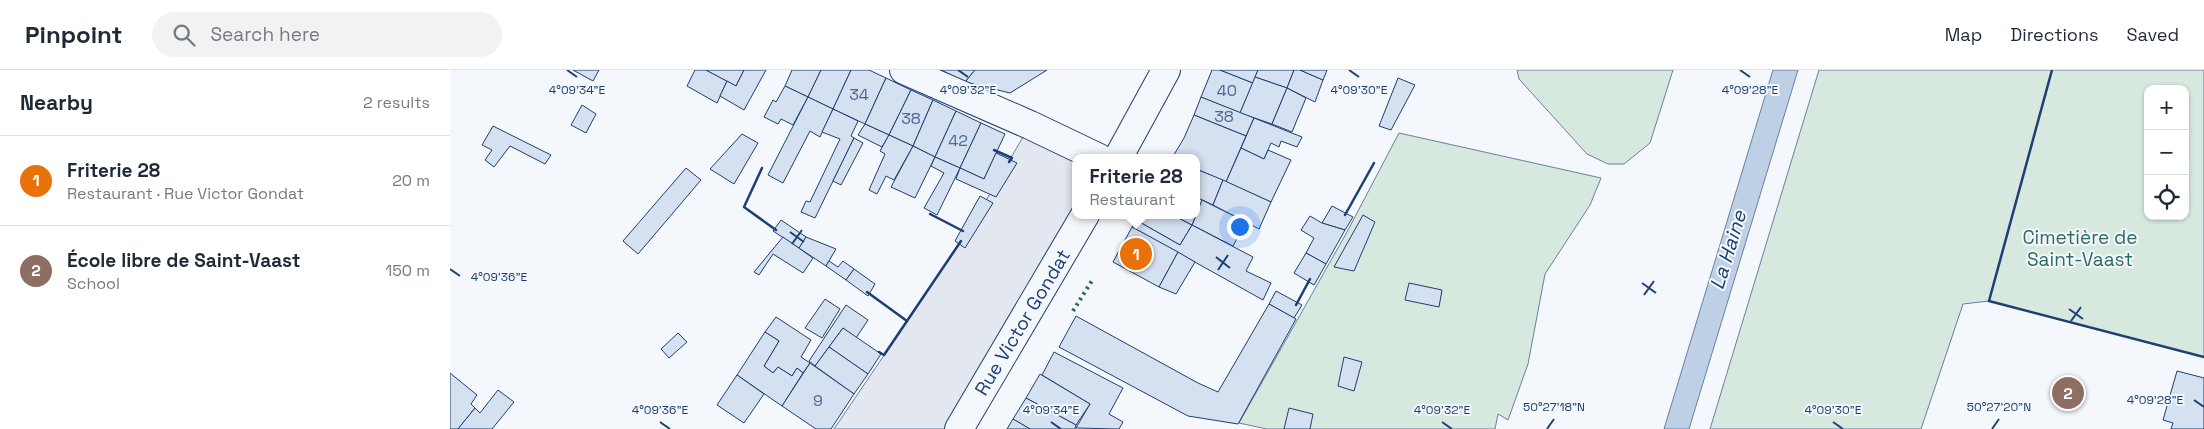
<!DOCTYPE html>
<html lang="en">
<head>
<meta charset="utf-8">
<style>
	:root { --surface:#fff; --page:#f2f2f3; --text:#1f2937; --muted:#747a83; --line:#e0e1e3; --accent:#2563eb }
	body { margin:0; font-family:"Space Grotesk",sans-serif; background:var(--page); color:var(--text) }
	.controls { position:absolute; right:15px; top:15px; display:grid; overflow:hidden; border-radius:10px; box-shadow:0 1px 4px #0004 }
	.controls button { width:45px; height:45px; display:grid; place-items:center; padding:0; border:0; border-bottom:1px solid var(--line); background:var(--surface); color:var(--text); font:25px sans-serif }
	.you { position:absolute; left:789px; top:156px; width:18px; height:18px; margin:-12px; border:4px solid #fff; border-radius:50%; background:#1a73e8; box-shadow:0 0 0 8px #1a73e833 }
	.badge { display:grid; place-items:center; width:32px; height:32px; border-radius:50%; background:var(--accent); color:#fff; font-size:16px; font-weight:700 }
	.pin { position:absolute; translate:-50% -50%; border:2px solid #fff; box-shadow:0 1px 5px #0006 }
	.popup { position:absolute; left:622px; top:84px; width:128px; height:65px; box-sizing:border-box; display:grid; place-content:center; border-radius:10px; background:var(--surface); filter:drop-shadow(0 1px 4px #0005); font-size:16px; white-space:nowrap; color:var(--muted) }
	.popup b { font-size:19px; color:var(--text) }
	.popup::after { content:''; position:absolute; left:50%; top:100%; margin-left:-10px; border:10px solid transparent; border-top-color:var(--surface) }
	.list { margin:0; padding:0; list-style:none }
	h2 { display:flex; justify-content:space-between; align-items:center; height:65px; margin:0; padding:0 20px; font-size:21px }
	h2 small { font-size:16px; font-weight:400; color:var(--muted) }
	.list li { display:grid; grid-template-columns:32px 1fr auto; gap:15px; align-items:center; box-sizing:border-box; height:90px; padding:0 20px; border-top:1px solid var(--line) }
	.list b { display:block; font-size:19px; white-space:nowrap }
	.list p { margin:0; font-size:16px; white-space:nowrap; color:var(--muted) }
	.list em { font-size:16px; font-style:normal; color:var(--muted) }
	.icon { flex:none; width:28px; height:28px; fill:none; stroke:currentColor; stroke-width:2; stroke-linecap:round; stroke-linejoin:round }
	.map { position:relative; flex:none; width:1754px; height:359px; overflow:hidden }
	header { display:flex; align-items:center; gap:30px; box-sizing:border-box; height:70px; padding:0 25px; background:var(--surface); border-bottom:1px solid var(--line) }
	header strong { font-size:24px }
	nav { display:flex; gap:28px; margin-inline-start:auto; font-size:18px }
	.search { width:350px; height:45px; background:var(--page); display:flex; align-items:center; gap:12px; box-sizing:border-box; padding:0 18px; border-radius:28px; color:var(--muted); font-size:19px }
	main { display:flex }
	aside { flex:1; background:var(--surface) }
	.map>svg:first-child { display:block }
</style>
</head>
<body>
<header>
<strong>Pinpoint</strong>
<div class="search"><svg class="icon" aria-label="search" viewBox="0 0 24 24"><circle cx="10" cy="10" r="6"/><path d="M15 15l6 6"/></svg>Search here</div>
<nav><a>Map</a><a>Directions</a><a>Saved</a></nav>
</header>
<main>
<aside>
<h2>Nearby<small>2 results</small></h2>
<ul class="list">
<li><span class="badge" style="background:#e8710a">1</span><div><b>Friterie 28</b><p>Restaurant · Rue Victor Gondat</p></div><em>20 m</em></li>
<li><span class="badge" style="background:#8d6e63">2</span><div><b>École libre de Saint-Vaast</b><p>School</p></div><em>150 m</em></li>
</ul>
</aside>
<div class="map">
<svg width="1754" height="359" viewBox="0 0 1754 359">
	<rect width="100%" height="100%" fill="#f4f7fb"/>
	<g fill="#d7e8df" stroke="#687fa3" fill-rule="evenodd">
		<polygon points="1067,0 1223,0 1200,73 1174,94 1158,94 1137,84 1069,9"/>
		<path d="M1369 0H1754V287L1539 231 1513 234 1471 359H1260ZM1698 19H1735V146H1698Z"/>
		<polygon points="949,63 1151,108 1140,135 1095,204 1078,294 1058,350 1048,344 1045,359 817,359 789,353 897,162"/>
	</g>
	<polygon fill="#e3e8f0" stroke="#687fa3" points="580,55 626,88 626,145 509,359 384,359 517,163"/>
	<polygon fill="#bed0e5" stroke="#687fa3" points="1323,0 1348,0 1239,359 1214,359"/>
	<g fill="#d5e0f0" stroke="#1d3f73">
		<polygon points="123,0 149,0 143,11"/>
		<polygon points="245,0 256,0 277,11 267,33 237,16"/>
		<polygon points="256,0 294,0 286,16"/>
		<polygon points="294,0 316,0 294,40 270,26 277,11 286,16"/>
		<polygon points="342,0 371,0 358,27 335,16"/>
		<polygon points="371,0 401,0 383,39 358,27"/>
		<polygon points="401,0 419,0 436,8 415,54 383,39"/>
		<polygon points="491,0 525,0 515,12"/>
		<polygon points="525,0 597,0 560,23 515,12"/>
		<polygon points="762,0 770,0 803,13 790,43 751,27"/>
		<polygon points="770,0 808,0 803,13"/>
		<polygon points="808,0 844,0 837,18 805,7"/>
		<polygon points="844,0 850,0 873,10 865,32 837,18"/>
		<polygon points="850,0 877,0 873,10"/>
		<polygon points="805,7 837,18 822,54 790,43"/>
		<polygon points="436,8 461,20 439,65 415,54"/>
		<polygon points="948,8 965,15 941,60 929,56"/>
		<polygon points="335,16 358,27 343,55 331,49 328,54 314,47 323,30 326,32"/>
		<polygon points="837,18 856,28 842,62 822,54"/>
		<polygon points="461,20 483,30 463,76 439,65"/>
		<polygon points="358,27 383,39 370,67 360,61 333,113 318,105"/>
		<polygon points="751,27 804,48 796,66 744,45"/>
		<polygon points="483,30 506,41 485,87 463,76"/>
		<polygon points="132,35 146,44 136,63 121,55"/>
		<polygon points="383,39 408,51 401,66 404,68 365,148 351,142 356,131 360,132 390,69 372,62"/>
		<polygon points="506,41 531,53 510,98 485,87"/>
		<polygon points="744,45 796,66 776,112 746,99 746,88 722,88 734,68"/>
		<polygon points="804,48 852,67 847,77 831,71 829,77 821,73 814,89 791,78"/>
		<polygon points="531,53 555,64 534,109 510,98"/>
		<polygon points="415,54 439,65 432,77 408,65"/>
		<polygon points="43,56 101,85 95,94 60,76 44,97 35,90 42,80 32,75"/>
		<polygon points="292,64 308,73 284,114 260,99"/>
		<polygon points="439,65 463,76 444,110 436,106 427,124 419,120 435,84 430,81"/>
		<polygon points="404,68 413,73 391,115 383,111"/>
		<polygon points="463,76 485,87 465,128 441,117"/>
		<polygon points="791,78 814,89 818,80 841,90 821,132 776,112"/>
		<polygon points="546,83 567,93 546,127 506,109 510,98 534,109"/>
		<polygon points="485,87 510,98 487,145 474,138 494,103 481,96"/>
		<polygon points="236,98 251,110 188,184 173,171"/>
		<polygon points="746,99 773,110 763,135 746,127"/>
		<polygon points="773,110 821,132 809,159 763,135"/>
		<polygon points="530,126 543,133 515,178 505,171"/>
		<polygon points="752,130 796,152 783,176 742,155"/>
		<polygon points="882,136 903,147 895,160 872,153"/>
		<polygon points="689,145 723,145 742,155 730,175 686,150"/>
		<polygon points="723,145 746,145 742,155"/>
		<polygon points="913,145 925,152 904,201 884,197"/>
		<polygon points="860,146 872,153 895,160 876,194 856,183 864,168 851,160"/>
		<polygon points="331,150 356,167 349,178 323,161"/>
		<polygon points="686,150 730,175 742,155 803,187 796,201 821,213 813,230 682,157"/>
		<polygon points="682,157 728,182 709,217 663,192"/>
		<polygon points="333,167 363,188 353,203 323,184 309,205 304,202"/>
		<polygon points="356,167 386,179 376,196 349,178"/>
		<polygon points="728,182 745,192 726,224 709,217"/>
		<polygon points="856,183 876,194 864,215 844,203"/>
		<polygon points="379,191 388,197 393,191 404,199 396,210 376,196"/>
		<polygon points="404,199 425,214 418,226 396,210"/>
		<polygon points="959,213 992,220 989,237 955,230"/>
		<polygon points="826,221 852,235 844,248 819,234"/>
		<polygon points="375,229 390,239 372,268 355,258"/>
		<polygon points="819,234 846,249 788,354 738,346 609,277 626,246 748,313 768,322"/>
		<polygon points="396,235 418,250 406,268 393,258 365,296 359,291"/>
		<polygon points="326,247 361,270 351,287 360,293 353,303 347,298 342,306 328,297 323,303 314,296 329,271 315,262"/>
		<polygon points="393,258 431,284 418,304 379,277"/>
		<polygon points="315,262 329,271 314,296 323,303 328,297 342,306 347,298 353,303 332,336 287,305"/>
		<polygon points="228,263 237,272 219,288 211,279"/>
		<polygon points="379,277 418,304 404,324 365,296"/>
		<polygon points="604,282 673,318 659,344 673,352 669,359 626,358 640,334 592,305"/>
		<polygon points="894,287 912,292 904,321 888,316"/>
		<polygon points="360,293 404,324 381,359 366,359 332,336"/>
		<polygon points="1727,301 1754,308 1754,359 1721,359 1723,353 1713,350"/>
		<polygon points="0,303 27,325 21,334 25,338 8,359 0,359"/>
		<polygon points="590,304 640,334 626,355 576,328"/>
		<polygon points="287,305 314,324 294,353 267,335"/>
		<polygon points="48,320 64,332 42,359 8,359 25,338 30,343"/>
		<polygon points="576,328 626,355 625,359 580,359 563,349"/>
		<polygon points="839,338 863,344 860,359 834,359"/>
		<polygon points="563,349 580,359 557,359"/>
	</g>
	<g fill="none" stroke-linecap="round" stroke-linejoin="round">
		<g stroke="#1d3f73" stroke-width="30">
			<polyline id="minor" points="454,0 580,55 649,88"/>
		</g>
		<g stroke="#1d3f73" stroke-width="30">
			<g id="tertiary">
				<polyline points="668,88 716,0"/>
				<polyline points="509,359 635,145"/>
			</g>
		</g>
		<use href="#minor" stroke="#f4f7fb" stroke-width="28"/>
		<use href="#tertiary" stroke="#f4f7fb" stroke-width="28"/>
		<polyline stroke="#2c6c60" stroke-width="4" stroke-dasharray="2.5 4" stroke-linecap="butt" points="623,241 643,209"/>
		<g stroke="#1d3f73" stroke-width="2.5">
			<polyline points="1602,0 1539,231 1754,287"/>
			<polyline points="544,80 562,88 559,92"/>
			<polyline points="312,98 294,137 326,160"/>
			<polyline points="480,144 513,161"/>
			<polyline points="895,145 924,93"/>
			<polyline points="417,222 457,251 434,285 429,282"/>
			<polyline points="846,235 860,209"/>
			<polyline points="457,251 511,171"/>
		</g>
	</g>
	<path fill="none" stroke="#1d3f73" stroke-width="2" d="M117 0 127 7M508 0 518 7M899 0 909 7M1290 0 1300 7M340 162 354 172M342 174 352 160M766 187 780 198M0 199 10 206M768 200 778 185M1192 213 1206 223M1194 225 1204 211M1619 239 1633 249M1621 251 1631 237M1744 330 1754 337M210 352 220 359M601 352 611 359M992 352 1002 359M1383 352 1393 359M1097 359 1104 349M1542 359 1549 349"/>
	<g text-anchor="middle" stroke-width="4" stroke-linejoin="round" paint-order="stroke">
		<g font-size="16" fill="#4b6792">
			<text x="777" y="26">40</text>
			<text x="409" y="30">34</text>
			<text x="774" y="52">38</text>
			<text x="461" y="54">38</text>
			<text x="508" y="76">42</text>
			<text x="368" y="336">9</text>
		</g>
		<g font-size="19" fill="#2c6c60" stroke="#f4f7fb">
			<text x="1630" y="174">Cimetière de<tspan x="1630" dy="22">Saint-Vaast</tspan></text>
		</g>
		<g font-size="19" fill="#1d3f73" stroke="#f4f7fb">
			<text transform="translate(572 252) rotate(-59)" y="7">Rue Victor Gondat</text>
		</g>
		<g font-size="20" font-style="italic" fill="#1d3f73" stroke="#f4f7fb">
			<text transform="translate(1278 180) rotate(-73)" y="7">La Haine</text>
		</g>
	</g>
	<g font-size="12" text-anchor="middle" fill="#1d3f73" stroke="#f4f7fb" stroke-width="4" stroke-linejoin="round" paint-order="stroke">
		<text x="127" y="24">4°09'34"E</text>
		<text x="518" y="24">4°09'32"E</text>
		<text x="909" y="24">4°09'30"E</text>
		<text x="1300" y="24">4°09'28"E</text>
		<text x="49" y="211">4°09'36"E</text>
		<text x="1705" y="334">4°09'28"E</text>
		<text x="1104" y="341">50°27'18"N</text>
		<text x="1549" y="341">50°27'20"N</text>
		<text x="210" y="344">4°09'36"E</text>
		<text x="601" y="344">4°09'34"E</text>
		<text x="992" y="344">4°09'32"E</text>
		<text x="1383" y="344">4°09'30"E</text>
	</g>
</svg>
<div class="controls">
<button>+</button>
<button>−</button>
<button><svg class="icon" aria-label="locate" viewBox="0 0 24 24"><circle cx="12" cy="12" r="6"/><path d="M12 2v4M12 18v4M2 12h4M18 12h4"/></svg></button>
</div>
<div class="you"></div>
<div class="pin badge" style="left:686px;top:184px;background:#e8710a">1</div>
<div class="popup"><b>Friterie 28</b>Restaurant</div>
<div class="pin badge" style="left:1618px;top:323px;background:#8d6e63">2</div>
</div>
</main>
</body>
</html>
